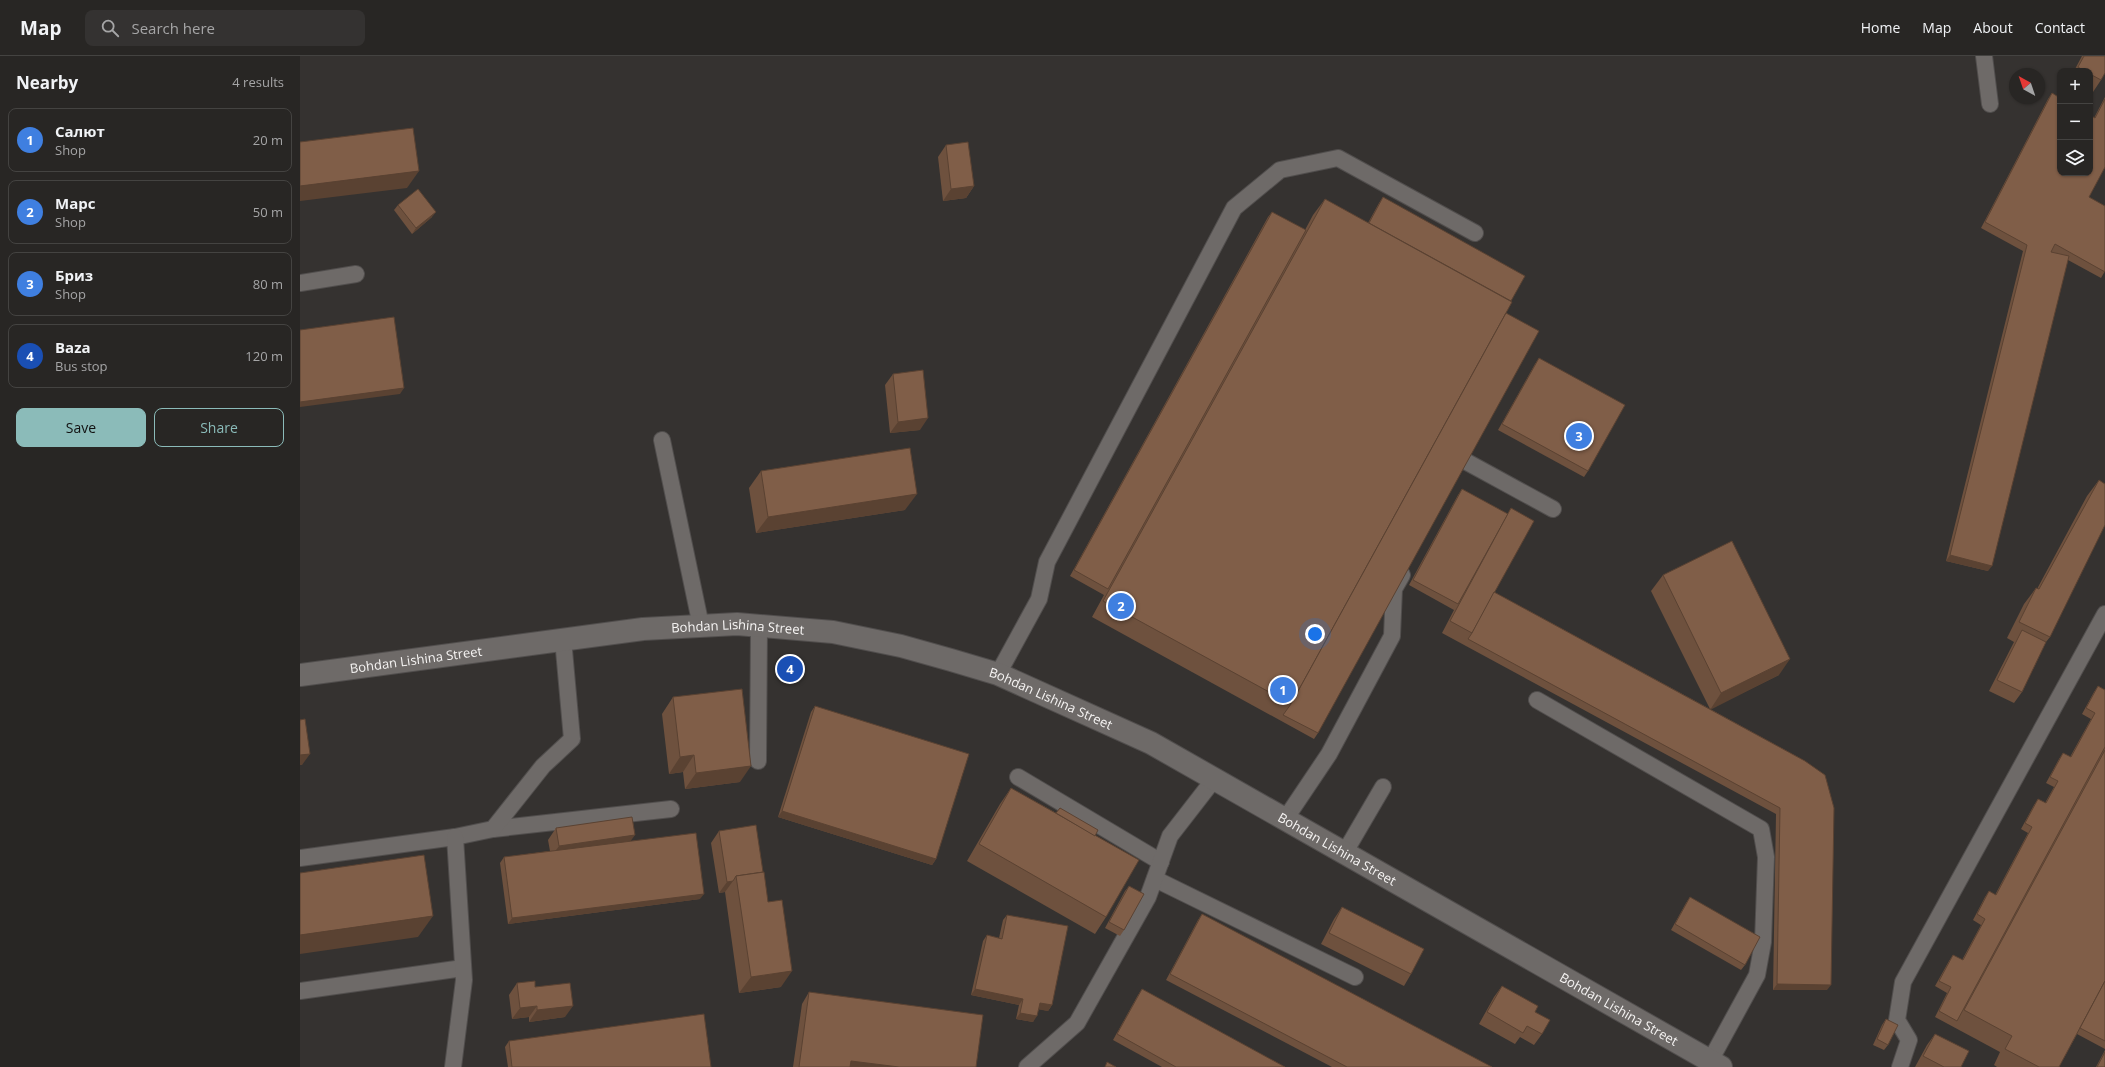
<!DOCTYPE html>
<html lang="en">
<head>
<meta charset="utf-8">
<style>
	:root { --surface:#282624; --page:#343231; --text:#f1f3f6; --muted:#a5a5a6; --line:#444341; --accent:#8bbbb9 }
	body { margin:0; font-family:"Open Sans",sans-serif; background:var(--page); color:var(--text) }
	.controls { position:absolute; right:12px; top:12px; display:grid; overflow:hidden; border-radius:8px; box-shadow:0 1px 3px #0004 }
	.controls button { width:36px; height:36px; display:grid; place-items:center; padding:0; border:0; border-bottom:1px solid var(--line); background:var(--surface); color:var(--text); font:20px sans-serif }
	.compass { position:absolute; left:1709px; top:12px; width:36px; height:36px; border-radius:50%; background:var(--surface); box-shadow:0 1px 3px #0004; rotate:320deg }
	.you { position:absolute; left:1015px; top:578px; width:14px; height:14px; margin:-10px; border:3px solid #fff; border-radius:50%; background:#1a73e8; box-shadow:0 0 0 6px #1a73e833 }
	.badge { display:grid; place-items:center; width:26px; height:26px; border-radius:50%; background:var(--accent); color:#fff; font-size:13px; font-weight:700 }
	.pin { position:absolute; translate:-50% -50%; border:2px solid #fff; box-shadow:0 1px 4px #0006 }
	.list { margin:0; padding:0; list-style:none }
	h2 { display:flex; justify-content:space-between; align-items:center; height:52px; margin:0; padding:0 16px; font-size:17px }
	h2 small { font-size:13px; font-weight:400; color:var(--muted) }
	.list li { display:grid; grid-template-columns:26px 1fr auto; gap:12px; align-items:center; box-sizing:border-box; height:64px; margin:0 8px 8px; padding:0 8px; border:1px solid var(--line); border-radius:8px }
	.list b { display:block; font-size:15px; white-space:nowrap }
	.list p { margin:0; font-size:13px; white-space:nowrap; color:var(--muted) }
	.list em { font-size:13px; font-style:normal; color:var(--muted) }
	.actions { display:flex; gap:8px; padding:12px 16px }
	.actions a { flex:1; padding:9px 0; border:1px solid var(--accent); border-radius:8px; text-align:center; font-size:14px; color:var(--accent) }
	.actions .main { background:var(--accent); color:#111 }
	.icon { flex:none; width:22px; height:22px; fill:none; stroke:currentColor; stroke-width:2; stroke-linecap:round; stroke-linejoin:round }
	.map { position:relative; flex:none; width:1805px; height:1011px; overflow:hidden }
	header { display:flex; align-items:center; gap:24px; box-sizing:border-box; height:56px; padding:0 20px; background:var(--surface); border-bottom:1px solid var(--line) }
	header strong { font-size:19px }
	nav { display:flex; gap:22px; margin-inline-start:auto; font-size:14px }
	.search { width:280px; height:36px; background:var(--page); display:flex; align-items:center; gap:10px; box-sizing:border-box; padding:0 14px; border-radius:8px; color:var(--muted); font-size:15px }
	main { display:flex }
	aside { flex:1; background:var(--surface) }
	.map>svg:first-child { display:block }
</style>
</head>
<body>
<header>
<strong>Map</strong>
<div class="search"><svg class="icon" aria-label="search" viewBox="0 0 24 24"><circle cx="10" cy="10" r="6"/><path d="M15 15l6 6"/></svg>Search here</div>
<nav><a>Home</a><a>Map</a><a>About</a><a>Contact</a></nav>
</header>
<main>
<aside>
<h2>Nearby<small>4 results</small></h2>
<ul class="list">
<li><span class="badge" style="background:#3f7fe0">1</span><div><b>Салют</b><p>Shop</p></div><em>20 m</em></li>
<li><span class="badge" style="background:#3f7fe0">2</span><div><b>Марс</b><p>Shop</p></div><em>50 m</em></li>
<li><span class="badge" style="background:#3f7fe0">3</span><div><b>Бриз</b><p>Shop</p></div><em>80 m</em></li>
<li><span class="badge" style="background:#1a4fb4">4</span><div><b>Baza</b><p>Bus stop</p></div><em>120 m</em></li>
</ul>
<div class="actions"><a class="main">Save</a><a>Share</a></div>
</aside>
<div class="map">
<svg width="1805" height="1011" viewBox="0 0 1805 1011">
	<rect width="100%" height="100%" fill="#353230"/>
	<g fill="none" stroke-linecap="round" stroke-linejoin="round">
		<g stroke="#514e4d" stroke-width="18">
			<g id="lane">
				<polyline points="1684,0 1690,48"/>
				<polyline points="0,227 56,218"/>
				<polyline points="362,384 401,570"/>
				<polyline points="1165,405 1253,453"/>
				<polyline points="698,618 739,543 747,506 934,152 980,114 1038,102 1175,177"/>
				<polyline points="1237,644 1461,773 1466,801 1463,886 1457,919 1410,1005"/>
				<polyline points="458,705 459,570"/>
				<polyline points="718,721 861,806"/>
				<polyline points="986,762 1029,698 1092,580 1094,533 1102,519"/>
				<polyline points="193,773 371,753"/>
				<polyline points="1045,796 1083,731"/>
				<polyline points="0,802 155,781 193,773 243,710 272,683 263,583"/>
				<polyline points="855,823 1055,921"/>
				<polyline points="0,935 163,912"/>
				<polyline points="153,1011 164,924 155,781"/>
				<polyline points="727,1011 777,967 848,841 870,780 915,722"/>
				<polyline points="1600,1011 1609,984 1597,964 1603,926 1805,558"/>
			</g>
		</g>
		<g stroke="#514e4d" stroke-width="24">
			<g id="secondary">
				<path id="s1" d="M0 619 343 573 437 568 533 576 601 590 651 604 698 618 851 687 1421 1011"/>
			</g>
		</g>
		<use href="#lane" stroke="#6e6a68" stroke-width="16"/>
		<use href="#secondary" stroke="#6e6a68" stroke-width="22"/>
	</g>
	<g fill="#6e513e">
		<polygon points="1782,0 1805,0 1801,24 1793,36 1790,34 1790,15 1774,15"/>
		<polygon points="1752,37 1794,62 1805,41 1805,111 1789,141 1805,215 1801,222 1768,204 1688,515 1646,505 1723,195 1681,172 1748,43"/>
		<polygon points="646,89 674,130 666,142 643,145 638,101"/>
		<polygon points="1083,141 1211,245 1018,677 1014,683 792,561 804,539 770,520 968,161 972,156 1005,174 1013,159 1025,143 1068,167 1079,147"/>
		<polygon points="98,149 132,161 112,178 94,154"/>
		<polygon points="1239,302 1288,415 1284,421 1198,374 1235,308"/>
		<polygon points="593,318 620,374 590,377 585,329"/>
		<polygon points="461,415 605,454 456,477 449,432"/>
		<polygon points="1799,424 1750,581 1746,586 1722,636 1714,647 1689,635 1714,586 1707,582 1724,548 1736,532 1737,533 1787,440"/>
		<polygon points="1162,433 1208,458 1211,452 1194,536 1410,653 1351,535 1363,519 1479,619 1410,653 1505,705 1527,934 1473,934 1476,758 1142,577 1154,554 1109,529 1158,439"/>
		<polygon points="1798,630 1805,634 1805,993 1777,978 1759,1011 1697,1011 1694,1009 1700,996 1635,961 1647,937 1635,930 1649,905 1653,899 1662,904 1681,869 1673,864 1685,841 1689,835 1695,839 1728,777 1721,773 1734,749 1738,743 1745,747 1754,731 1746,727 1759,703 1763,697 1770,701 1791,663 1782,658 1794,636"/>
		<polygon points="373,641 440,726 385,733 383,716 369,718 362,658"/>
		<polygon points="515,650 636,803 632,809 478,761 511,656"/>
		<polygon points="711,732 756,757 760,752 795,780 806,861 795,878 667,805 700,748"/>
		<polygon points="256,772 331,785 400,843 208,868 200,807 204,801 250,795 248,784"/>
		<polygon points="419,775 481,931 439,937 425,836 419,837 411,787"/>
		<polygon points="829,830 824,874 820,880 805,872 825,835"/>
		<polygon points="1390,841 1445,909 1441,914 1371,874 1386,847"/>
		<polygon points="1042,851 1111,918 1104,930 1021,888 1034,863"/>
		<polygon points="902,858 1192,1011 1032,1011 866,924 898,864"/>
		<polygon points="707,859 752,949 748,955 739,953 733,966 716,963 719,949 671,939 683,885 687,879 699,882 703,864"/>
		<polygon points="217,927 235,931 265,961 229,966 229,961 212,963 209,939"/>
		<polygon points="1202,930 1235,956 1242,978 1234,989 1220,981 1215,988 1179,968 1194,941"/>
		<polygon points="842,933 985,1011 862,1011 813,984 838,939"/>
		<polygon points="509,936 676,1011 493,1011 502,948"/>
		<polygon points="1586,963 1588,989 1584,994 1573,989 1582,969"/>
		<polygon points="1635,978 1661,1011 1615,1011 1627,989"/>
		<polygon points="209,985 411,1011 208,1011 205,991"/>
		<polygon points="1805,994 1805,1011 1796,1011"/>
	</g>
	<g fill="#5a4232">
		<polygon points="119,115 107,132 0,145 0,130"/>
		<polygon points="674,130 666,142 643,145 651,133"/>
		<polygon points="136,156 132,161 112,178 116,172"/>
		<polygon points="104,332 100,338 0,351 0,346"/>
		<polygon points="628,362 620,374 590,377 598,366"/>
		<polygon points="617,438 605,454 456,477 468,461"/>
		<polygon points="1650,499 1692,510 1688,515 1646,505"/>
		<polygon points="1490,603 1479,619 1410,654 1421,637"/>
		<polygon points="10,698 2,709 0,709 0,699"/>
		<polygon points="394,699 383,716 369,718 380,701"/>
		<polygon points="451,710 440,726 385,733 396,717"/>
		<polygon points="482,755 636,803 632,809 478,761"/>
		<polygon points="335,779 327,790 251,801 259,790"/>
		<polygon points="433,825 425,836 419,837 427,826"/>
		<polygon points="404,838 400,843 208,868 212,862"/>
		<polygon points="133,860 118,881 0,898 0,879"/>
		<polygon points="492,915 481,931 439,937 451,921"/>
		<polygon points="1477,928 1531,929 1527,934 1473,934"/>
		<polygon points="675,933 723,943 719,949 671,939"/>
		<polygon points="740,947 752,949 748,955 736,953"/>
		<polygon points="237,950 229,961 212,963 220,952"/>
		<polygon points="273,950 265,961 229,966 237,954"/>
		<polygon points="720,957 737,960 733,966 716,963"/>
		<polygon points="551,1005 599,1011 547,1011"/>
	</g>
	<g fill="#805e48" stroke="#5a4232">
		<polygon points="1784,0 1805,0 1805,17 1801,24 1790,18 1790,15 1784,15 1778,11"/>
		<polygon points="1752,37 1760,42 1760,117 1790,117 1790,59 1795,62 1805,43 1805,111 1789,141 1805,150 1805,216 1755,188 1751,196 1769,200 1692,510 1650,499 1727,189 1685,166"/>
		<polygon points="113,72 119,115 0,130 0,86"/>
		<polygon points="668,86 674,130 651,133 646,89"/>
		<polygon points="118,133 136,156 116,172 98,149"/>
		<polygon points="1083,141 1225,220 1211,245 1069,167"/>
		<polygon points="1025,143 1212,246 991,648 803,545"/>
		<polygon points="972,156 1006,174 808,533 774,514"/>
		<polygon points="1206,257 1239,275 1018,677 983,659 991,648"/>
		<polygon points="94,261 104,332 0,346 0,274"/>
		<polygon points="1239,302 1325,349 1288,415 1202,368"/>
		<polygon points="623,314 628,362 598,366 593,318"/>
		<polygon points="610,392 617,438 468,461 461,415"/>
		<polygon points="1799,424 1805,428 1805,469 1750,581 1719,566 1736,532 1739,533"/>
		<polygon points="1162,433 1208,458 1158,548 1113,524"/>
		<polygon points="1211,452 1234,465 1172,577 1150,565"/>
		<polygon points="1432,485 1490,603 1421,637 1363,519"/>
		<polygon points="1194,536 1505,705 1525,719 1534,752 1531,929 1477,928 1480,752 1168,583 1172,577"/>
		<polygon points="1722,574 1746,586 1722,636 1697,624"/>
		<polygon points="1798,630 1805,634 1805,691 1657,965 1639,955 1651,931 1639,925 1653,899 1663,904 1685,863 1677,858 1689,835 1696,839 1732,771 1725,767 1738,743 1746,747 1758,725 1750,721 1763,697 1771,701 1795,657 1786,652"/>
		<polygon points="442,633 451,710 396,717 394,699 380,701 373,641"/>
		<polygon points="515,650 669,698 636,803 482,755"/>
		<polygon points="5,663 10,698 0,699 0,664"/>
		<polygon points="1805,694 1805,925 1759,1011 1739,1011 1705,993 1712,980 1664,954"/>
		<polygon points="711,732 839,804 806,861 679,788"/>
		<polygon points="760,752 798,774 795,780 756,757"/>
		<polygon points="332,761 335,779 259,790 256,772"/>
		<polygon points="456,769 463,816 436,820 433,825 427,826 419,775"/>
		<polygon points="396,777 404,838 212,862 204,801"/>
		<polygon points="124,799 133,860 0,879 0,817"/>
		<polygon points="464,816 468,846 482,844 492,915 451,921 436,820"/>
		<polygon points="829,830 844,838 824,874 809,866"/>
		<polygon points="1390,841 1460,881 1445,909 1375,868"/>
		<polygon points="1042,851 1124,893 1111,918 1029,877"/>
		<polygon points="902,858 1192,1011 1047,1011 870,918"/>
		<polygon points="707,859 768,870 752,949 740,947 737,960 720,957 723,943 675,933 687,879 702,883"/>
		<polygon points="235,925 235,931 270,927 273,950 237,954 237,950 220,952 217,927"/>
		<polygon points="1805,925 1805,985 1780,972"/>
		<polygon points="1202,930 1238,950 1235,956 1250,964 1242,978 1227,970 1223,977 1187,956"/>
		<polygon points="842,933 985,1011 876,1011 817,978"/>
		<polygon points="509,936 683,959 676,1011 599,1011 551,1005 550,1011 499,1011"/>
		<polygon points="404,958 411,1011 212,1011 209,985"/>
		<polygon points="1586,963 1598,969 1588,989 1577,983"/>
		<polygon points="1635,978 1669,995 1661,1011 1644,1011 1623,1000"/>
		<polygon points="1805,996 1805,1011 1797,1011"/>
		<polygon points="807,1006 816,1011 805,1011"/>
	</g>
	<g text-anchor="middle" stroke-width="3" stroke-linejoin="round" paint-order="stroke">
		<g font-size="13" fill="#f6f4f3" stroke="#2b2826">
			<text dy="5" stroke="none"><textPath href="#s1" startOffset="441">Bohdan Lishina Street</textPath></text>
			<text dy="5" stroke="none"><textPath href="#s1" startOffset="117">Bohdan Lishina Street</textPath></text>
			<text dy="5" stroke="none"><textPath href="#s1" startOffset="765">Bohdan Lishina Street</textPath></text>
			<text dy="5" stroke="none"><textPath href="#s1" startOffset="1089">Bohdan Lishina Street</textPath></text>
			<text dy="5" stroke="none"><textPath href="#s1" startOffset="1413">Bohdan Lishina Street</textPath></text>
		</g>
	</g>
</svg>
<div class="controls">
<button>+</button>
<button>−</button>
<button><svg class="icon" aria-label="layers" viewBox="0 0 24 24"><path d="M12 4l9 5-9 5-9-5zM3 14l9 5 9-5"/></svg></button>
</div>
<svg class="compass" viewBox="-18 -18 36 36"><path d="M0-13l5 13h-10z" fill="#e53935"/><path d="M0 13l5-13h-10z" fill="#a5a5a6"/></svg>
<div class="you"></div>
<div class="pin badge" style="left:983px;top:634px;background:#3f7fe0">1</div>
<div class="pin badge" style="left:821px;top:550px;background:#3f7fe0">2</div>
<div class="pin badge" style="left:1279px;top:380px;background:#3f7fe0">3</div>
<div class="pin badge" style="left:490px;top:613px;background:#1a4fb4">4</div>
</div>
</main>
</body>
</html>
